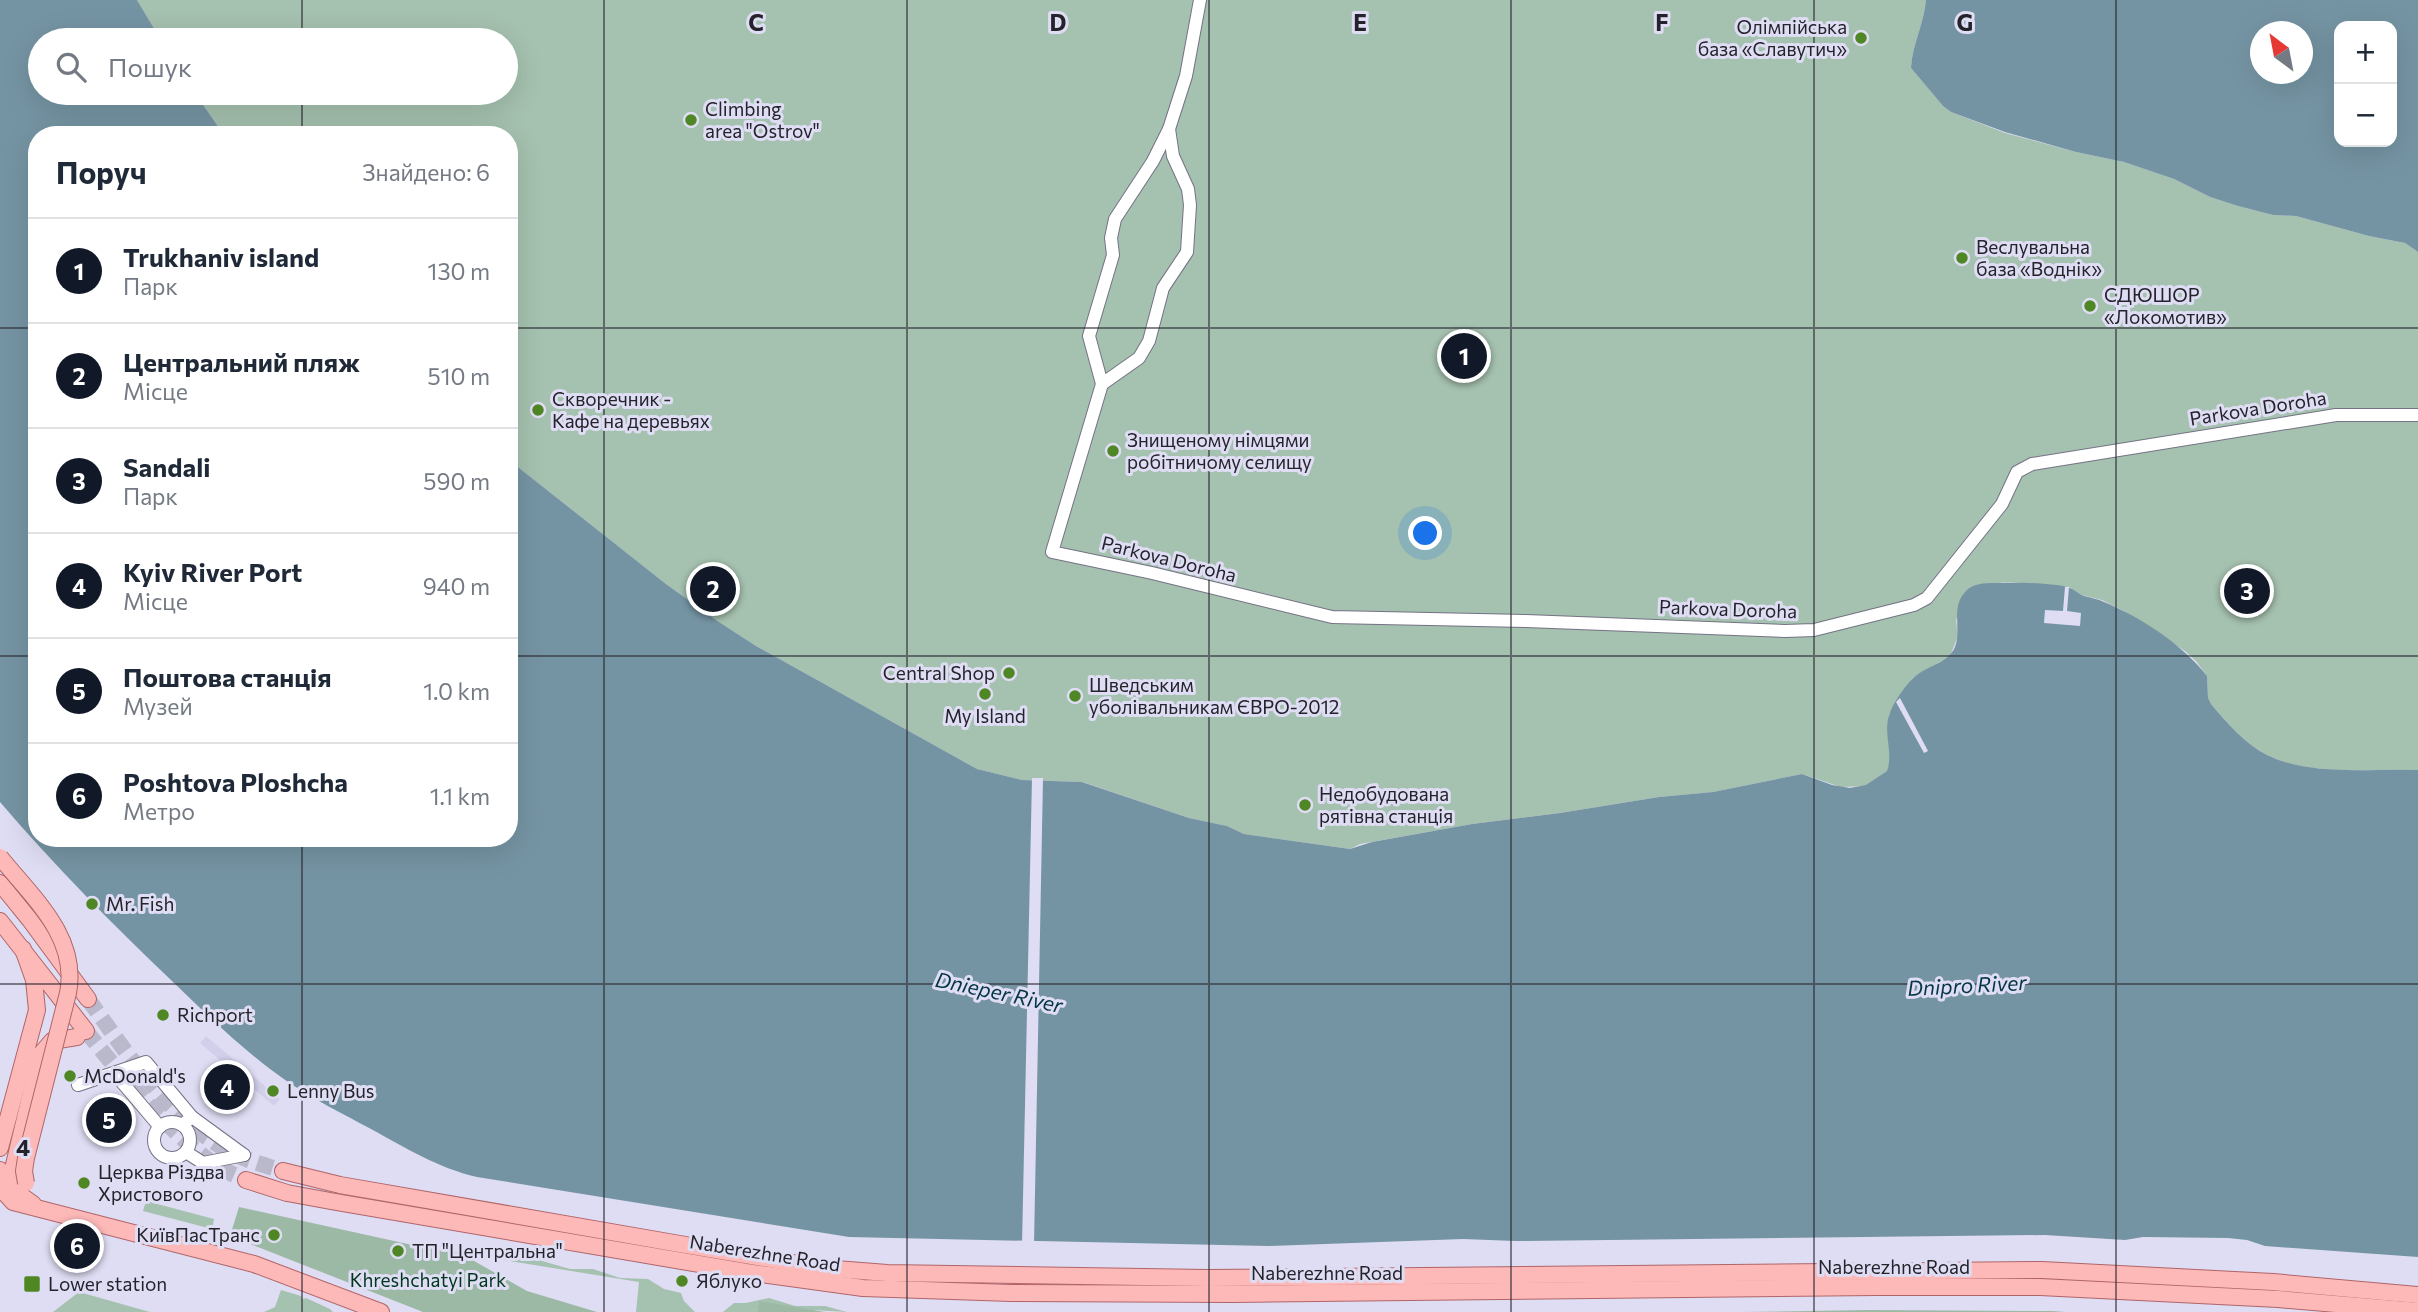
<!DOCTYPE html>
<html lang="uk">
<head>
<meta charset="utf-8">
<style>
	:root { --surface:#fff; --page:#f6f6f7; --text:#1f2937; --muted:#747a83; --line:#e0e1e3; --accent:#111827 }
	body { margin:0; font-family:Commissioner,sans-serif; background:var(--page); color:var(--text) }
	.controls { position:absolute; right:21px; top:21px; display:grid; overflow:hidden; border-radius:14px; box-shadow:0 7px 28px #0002 }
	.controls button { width:63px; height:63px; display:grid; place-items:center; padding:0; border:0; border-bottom:2px solid var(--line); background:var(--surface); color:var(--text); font:35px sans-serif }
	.compass { position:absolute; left:2250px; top:21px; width:63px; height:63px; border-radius:50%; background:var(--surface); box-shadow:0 7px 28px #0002; rotate:328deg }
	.you { position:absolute; left:1426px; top:534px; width:24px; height:24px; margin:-18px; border:5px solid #fff; border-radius:50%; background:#1a73e8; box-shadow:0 0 0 10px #1a73e833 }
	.badge { display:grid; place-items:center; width:46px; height:46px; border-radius:50%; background:var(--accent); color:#fff; font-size:23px; font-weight:700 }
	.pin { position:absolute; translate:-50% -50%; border:4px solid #fff; box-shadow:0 2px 7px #0006 }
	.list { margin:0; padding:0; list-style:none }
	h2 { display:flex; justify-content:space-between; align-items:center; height:91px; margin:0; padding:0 28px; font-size:30px }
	h2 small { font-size:23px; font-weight:400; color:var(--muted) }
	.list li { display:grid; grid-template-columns:46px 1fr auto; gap:21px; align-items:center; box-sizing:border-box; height:105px; padding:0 28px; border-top:2px solid var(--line) }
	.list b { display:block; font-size:26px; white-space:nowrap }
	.list p { margin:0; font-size:23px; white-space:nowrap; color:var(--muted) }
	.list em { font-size:23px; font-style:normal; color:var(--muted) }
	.icon { flex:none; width:38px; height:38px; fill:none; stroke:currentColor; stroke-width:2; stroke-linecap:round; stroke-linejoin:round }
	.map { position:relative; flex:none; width:2418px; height:1312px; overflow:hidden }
	.search { position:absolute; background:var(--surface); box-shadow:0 7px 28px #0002; left:28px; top:28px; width:490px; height:77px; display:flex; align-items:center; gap:18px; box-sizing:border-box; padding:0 24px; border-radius:38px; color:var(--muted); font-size:26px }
	.panel { position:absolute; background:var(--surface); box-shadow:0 7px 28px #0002; left:28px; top:126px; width:490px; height:721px; border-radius:28px }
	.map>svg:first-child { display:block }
</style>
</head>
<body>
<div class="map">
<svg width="2418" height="1312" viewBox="0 0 2418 1312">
	<rect width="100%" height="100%" fill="#dfddf3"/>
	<polygon fill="#d2cfeb" points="206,1036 280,1099 274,1106 200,1043"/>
	<g fill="#a5c1af">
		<path d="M137 0H1926C1924 24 1912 45 1911 68L1943 106 1951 112 2005 133 2076 152 2124 162 2174 179 2210 197 2238 206 2273 215 2296 216 2369 236 2405 243 2418 252V770C2370 768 2311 777 2267 755 2245 744 2227 723 2211 704L2208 699 2207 676 2196 661 2185 651 2124 611 2102 600 2082 595 2069 587 2009 582 1977 585 1956 620 1958 636 1950 656 1913 678 1889 715 1890 762 1887 771 1866 786 1841 787 1802 774 1713 792 1659 797 1560 813 1472 824 1360 844 1350 849 1244 834 1227 826 1189 818 1083 782 1022 780 977 769 756 646 716 620 666 584 509 460V135H224L195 93H506V40H161Z"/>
		<polygon points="146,1201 214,1219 212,1229 143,1211"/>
		<polygon points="467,1250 480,1250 508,1259 535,1259 570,1269 593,1269 620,1278 648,1279 664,1289 681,1293 684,1301 695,1312 636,1312 639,1282 460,1253"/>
		<polygon points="281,1290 301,1296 303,1299 306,1298 330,1309 333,1312 264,1312 275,1307"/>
		<polygon points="79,1292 150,1312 53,1312"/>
		<polygon points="769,1298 795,1306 825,1306 847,1312 811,1310 759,1302 757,1312 723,1312 734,1303 746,1303"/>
	</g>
	<g fill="#9cb9a6">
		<polygon points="239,1207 417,1246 460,1253 527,1291 597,1312 423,1312 230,1236"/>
		<polygon points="759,1301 825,1312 757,1312"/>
		<polygon points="1868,1310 2053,1311 2065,1312 1744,1312"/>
	</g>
	<g fill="#7594a3" fill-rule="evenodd">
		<path d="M0 0H137L161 40H40V93H195L224 135H37V838H509V460L666 584 716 620 756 646 977 769 1022 780 1082 782 1189 818 1227 826 1244 834 1350 849 1372 842 1472 824 1560 813 1659 797 1713 792 1802 774 1832 785 1850 788 1866 785 1887 771C1894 752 1882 732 1890 713 1893 703 1908 681 1917 675 1930 665 1949 662 1955 647 1962 629 1950 607 1966 591 1974 582 1990 583 2001 583 2016 582 2057 583 2070 588 2075 590 2079 594 2084 596 2091 598 2098 599 2104 602 2142 618 2182 644 2207 676L2208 698 2211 704C2227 723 2245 744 2267 755 2312 777 2370 768 2418 770V1257L2265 1246 2247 1240 2228 1238 2143 1237 2125 1240 2045 1235 1515 1241 1463 1239 1268 1246 849 1237 477 1177C438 1168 406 1148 371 1129 343 1114 315 1100 288 1082 246 1053 209 1017 172 981 112 924 54 865 0 802Z"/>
		<path d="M1926 0H2418V252L2405 243 2369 236 2296 216 2273 215 2238 206 2210 197 2174 179 2124 162 2076 152 2005 132 1951 112 1943 106 1911 68C1912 45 1924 24 1926 0ZM2339 26H2392V142H2339ZM2260 32H2302V74H2260Z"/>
	</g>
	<g fill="#dfddf3">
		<polygon points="2065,587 2069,587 2067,611 2081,613 2080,626 2044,623 2045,610 2063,611"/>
		<polygon points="1900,698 1928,751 1924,753 1896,702"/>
		<polygon points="1032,778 1043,778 1034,1245 1022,1245"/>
	</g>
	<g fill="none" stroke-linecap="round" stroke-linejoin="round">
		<g stroke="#bab8cb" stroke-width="16" stroke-dasharray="16 8" stroke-linecap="butt">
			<path d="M88 999C128 1054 173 1126 237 1155 251 1162 268 1166 283 1171"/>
			<path d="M86 1031C120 1074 172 1136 217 1166 226 1172 237 1176 246 1180"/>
		</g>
		<g stroke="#747285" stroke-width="14">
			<g id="minor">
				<polyline points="1200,0 1186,76 1169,129 1153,161 1115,219 1111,238 1113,255 1089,336 1102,384 1052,552 1152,573 1332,617 1526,621 1785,631 1814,630 1914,605 1927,598 2002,504 2017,472 2032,464 2336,415 2418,415"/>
				<polyline points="1102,384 1139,358 1149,341 1163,288 1187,252 1190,205 1188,189 1173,156 1169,129"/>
				<polyline points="115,1074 160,1127"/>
				<polyline points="78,1085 146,1062 192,1117 182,1125"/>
				<polyline points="192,1117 244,1155"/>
				<circle cx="172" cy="1140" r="18"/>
				<polyline points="186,1152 203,1163 244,1155"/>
			</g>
		</g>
		<g stroke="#b06568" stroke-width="18">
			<g id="major">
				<polyline points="0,883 30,920 88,999"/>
				<polyline points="0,921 86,1031"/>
				<polyline points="0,1148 37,1010 34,980 23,949"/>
				<polyline points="0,1170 4,1192 13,1202 254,1264 381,1312"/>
				<polyline points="283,1171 340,1185 680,1244 823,1268 887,1273 1207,1278 2042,1270 2273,1282 2418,1295"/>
				<polyline points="246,1180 287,1193 336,1202 746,1272 863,1288 1011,1293 1233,1294 1877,1287 2040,1287 2278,1299 2418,1311"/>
				<polyline points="33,1204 19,1194 12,1173 40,1055 52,1041 77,1037"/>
			</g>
		</g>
		<use href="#minor" stroke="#fff" stroke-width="12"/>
		<use href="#major" stroke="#fdb8b8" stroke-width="16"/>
		<g stroke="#b06568" stroke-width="18" stroke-linecap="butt">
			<path id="major-bridge" d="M0 857C32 897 79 937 68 993L26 1158 24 1171 26 1183"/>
		</g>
		<use href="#major-bridge" stroke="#fdb8b8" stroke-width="16"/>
	</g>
	<path fill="none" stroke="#24232b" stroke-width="2" stroke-opacity="0.55" d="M302 0V40M604 0V1312M907 0V1312M1209 0V1312M1511 0V1312M1814 0V1312M2116 0V1312M302 93V135M0 328H37M509 328H2418M0 656H37M509 656H2418M302 838V1312M0 984H2418"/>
	<g fill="#4e8723" stroke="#dfddf3" stroke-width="2.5">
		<circle cx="1861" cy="38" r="7"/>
		<circle cx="691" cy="120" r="7"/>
		<circle cx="1962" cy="258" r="7"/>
		<circle cx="2090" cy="306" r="7"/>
		<circle cx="538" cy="410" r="7"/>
		<circle cx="1113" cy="451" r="7"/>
		<circle cx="1009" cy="673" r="7"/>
		<circle cx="985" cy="694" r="7"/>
		<circle cx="1075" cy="696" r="7"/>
		<circle cx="1305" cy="805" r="7"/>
		<circle cx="92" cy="904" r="7"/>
		<circle cx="163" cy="1015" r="7"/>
		<circle cx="70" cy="1076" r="7"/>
		<circle cx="273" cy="1091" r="7"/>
		<circle cx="84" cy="1183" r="7"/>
		<circle cx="274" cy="1235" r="7"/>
		<circle cx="398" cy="1251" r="7"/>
		<circle cx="682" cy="1281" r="7"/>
		<rect x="23" y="1275" width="18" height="18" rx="3.5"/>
	</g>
	<g text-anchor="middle" stroke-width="6" stroke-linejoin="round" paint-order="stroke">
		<g font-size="19" fill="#24232b" stroke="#dfddf3" text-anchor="start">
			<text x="1847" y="34" text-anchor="end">Олімпійська<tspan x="1847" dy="22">база «Славутич»</tspan></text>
			<text x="705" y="116">Climbing<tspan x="705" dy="22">area "Ostrov"</tspan></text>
			<text x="1976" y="254">Веслувальна<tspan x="1976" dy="22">база «Воднік»</tspan></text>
			<text x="2104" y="302">СДЮШОР<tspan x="2104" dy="22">«Локомотив»</tspan></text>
			<text x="552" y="406">Скворечник -<tspan x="552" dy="22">Кафе на деревьях</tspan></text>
			<text x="1127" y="447">Знищеному німцями<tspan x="1127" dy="22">робітничому селищу</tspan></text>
			<text x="995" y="680" text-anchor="end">Central Shop</text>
			<text x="1089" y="692">Шведським<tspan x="1089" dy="22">уболівальникам ЄВРО-2012</tspan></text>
			<text x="985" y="723" text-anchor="middle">My Island</text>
			<text x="1319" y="801">Недобудована<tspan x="1319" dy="22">рятівна станція</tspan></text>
			<text x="106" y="911">Mr. Fish</text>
			<text x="177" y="1022">Richport</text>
			<text x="84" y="1083">McDonald's</text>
			<text x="287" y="1098">Lenny Bus</text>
			<text x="98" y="1179">Церква Різдва<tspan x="98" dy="22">Христового</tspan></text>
			<text x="260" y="1242" text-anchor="end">КиївПасТранс</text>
			<text x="412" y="1258">ТП "Центральна"</text>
			<text x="696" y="1288">Яблуко</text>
			<text x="48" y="1291">Lower station</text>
		</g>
		<g font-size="19" fill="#24232b" stroke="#dfddf3">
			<text transform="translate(2258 408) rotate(-9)" y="7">Parkova Doroha</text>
			<text transform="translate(1169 559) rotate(14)" y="7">Parkova Doroha</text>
			<text transform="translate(1728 609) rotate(2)" y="7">Parkova Doroha</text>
			<text transform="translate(765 1253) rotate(9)" y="7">Naberezhne Road</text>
			<text x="1894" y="1274">Naberezhne Road</text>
			<text x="1327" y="1280">Naberezhne Road</text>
		</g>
		<g font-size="19" fill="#00361d" stroke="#dfddf3">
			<text x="428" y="1287">Khreshchatyi Park</text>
		</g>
		<g font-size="21" font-style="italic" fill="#043647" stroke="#dfddf3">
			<text transform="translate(1967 986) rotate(-3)" y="7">Dnipro River</text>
			<text transform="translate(999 993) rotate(12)" y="7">Dnieper River</text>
		</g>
	</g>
	<g font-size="23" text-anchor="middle" font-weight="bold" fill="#24232b" stroke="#dfddf3" stroke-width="6" stroke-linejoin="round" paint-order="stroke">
		<text x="756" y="31">C</text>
		<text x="1058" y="31">D</text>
		<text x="1360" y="31">E</text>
		<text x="1662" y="31">F</text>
		<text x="1965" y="31">G</text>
		<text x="23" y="1156">4</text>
	</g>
</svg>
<div class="controls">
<button>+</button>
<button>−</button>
</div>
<svg class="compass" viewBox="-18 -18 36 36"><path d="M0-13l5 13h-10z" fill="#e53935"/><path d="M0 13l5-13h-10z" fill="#747a83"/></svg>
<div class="you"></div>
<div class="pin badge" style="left:1464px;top:356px">1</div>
<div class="pin badge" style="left:713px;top:589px">2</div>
<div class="pin badge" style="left:2247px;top:591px">3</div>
<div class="pin badge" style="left:227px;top:1087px">4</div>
<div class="pin badge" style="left:109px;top:1120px">5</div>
<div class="pin badge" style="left:77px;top:1246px">6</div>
<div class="search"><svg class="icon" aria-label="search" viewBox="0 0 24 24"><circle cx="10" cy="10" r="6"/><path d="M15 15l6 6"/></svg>Пошук</div>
<section class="panel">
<h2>Поруч<small>Знайдено: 6</small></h2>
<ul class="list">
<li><span class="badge">1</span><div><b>Trukhaniv island</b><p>Парк</p></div><em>130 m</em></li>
<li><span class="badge">2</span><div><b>Центральний пляж</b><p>Місце</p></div><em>510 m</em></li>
<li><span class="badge">3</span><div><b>Sandali</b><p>Парк</p></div><em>590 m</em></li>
<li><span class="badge">4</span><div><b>Kyiv River Port</b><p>Місце</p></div><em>940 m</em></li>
<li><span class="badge">5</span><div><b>Поштова станція</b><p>Музей</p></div><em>1.0 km</em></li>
<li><span class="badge">6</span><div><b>Poshtova Ploshcha</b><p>Метро</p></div><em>1.1 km</em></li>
</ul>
</section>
</div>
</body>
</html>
